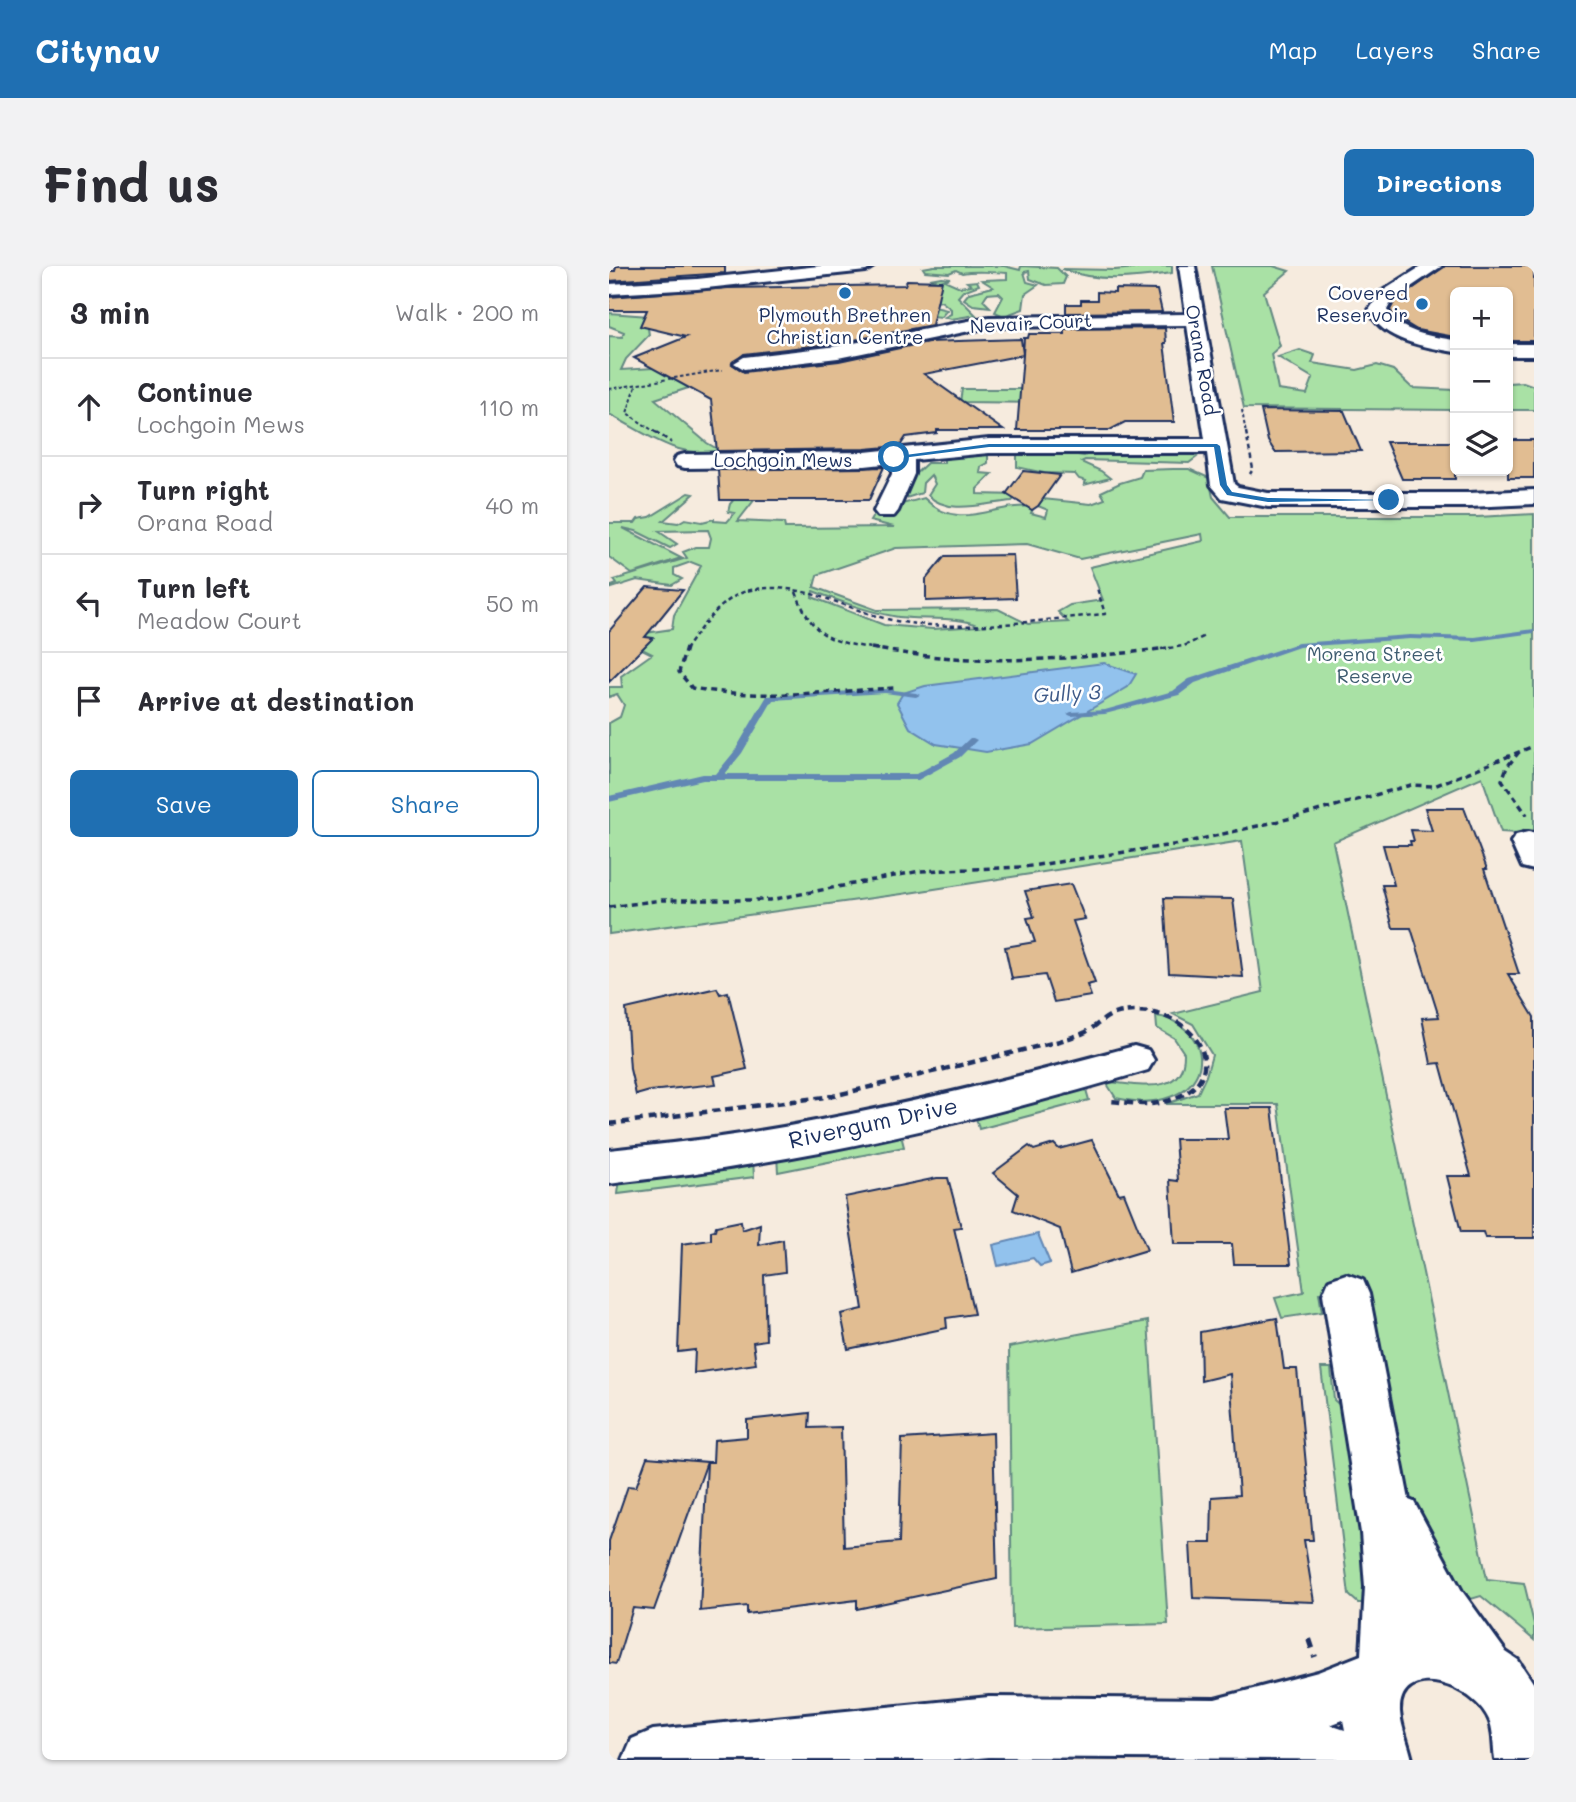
<!DOCTYPE html>
<html lang="en">
<head>
<meta charset="utf-8">
<style>
	:root { --surface:#fff; --page:#f2f2f3; --text:#2b2b33; --muted:#7c7c81; --line:#e1e1e2; --accent:#1f6fb2 }
	body { margin:0; font-family:Mali,sans-serif; background:var(--page); color:var(--text) }
	.controls { position:absolute; right:21px; top:21px; display:grid; overflow:hidden; border-radius:10px; box-shadow:0 2px 5px #0004 }
	.controls button { width:63px; height:63px; display:grid; place-items:center; padding:0; border:0; border-bottom:2px solid var(--line); background:var(--surface); color:var(--text); font:35px sans-serif }
	.stop { position:absolute; width:21px; height:21px; margin:-16px; border:5px solid #1f6fb2; border-radius:50%; background:#fff }
	.stop.end { background:#1f6fb2; border-color:#fff; box-shadow:0 2px 7px #0008 }
	.list { margin:0; padding:0; list-style:none }
	h2 { display:flex; justify-content:space-between; align-items:center; height:91px; margin:0; padding:0 28px; font-size:30px }
	h2 small { font-size:23px; font-weight:400; color:var(--muted) }
	.list li { display:grid; grid-template-columns:46px 1fr auto; gap:21px; align-items:center; box-sizing:border-box; height:98px; padding:0 28px; border-top:2px solid var(--line) }
	.list b { display:block; font-size:26px; white-space:nowrap }
	.list p { margin:0; font-size:23px; white-space:nowrap; color:var(--muted) }
	.list em { font-size:23px; font-style:normal; color:var(--muted) }
	.actions { display:flex; gap:14px; padding:21px 28px }
	.actions a { flex:1; padding:16px 0; border:2px solid var(--accent); border-radius:10px; text-align:center; font-size:24px; color:var(--accent) }
	.actions .main { background:var(--accent); color:#fff }
	.icon { flex:none; width:38px; height:38px; fill:none; stroke:currentColor; stroke-width:2; stroke-linecap:round; stroke-linejoin:round }
	.map { position:relative; flex:none; width:925px; height:1494px; overflow:hidden; border-radius:10px }
	header { display:flex; align-items:center; gap:42px; box-sizing:border-box; height:98px; padding:0 35px; background:var(--accent); color:#fff }
	header strong { font-size:33px }
	nav { display:flex; gap:38px; margin-inline-start:auto; font-size:24px }
	.intro { display:flex; align-items:center; justify-content:space-between; box-sizing:border-box; height:168px; padding:0 42px }
	h1 { margin:0; font-size:49px }
	.button { padding:18px 32px; border-radius:10px; background:var(--accent); color:#fff; font-size:24px; font-weight:700 }
	main { display:flex; gap:42px; padding:0 42px }
	aside { flex:1; background:var(--surface); border-radius:10px; box-shadow:0 2px 5px #0004 }
	.map>svg:first-child { display:block }
</style>
</head>
<body>
<header>
<strong>Citynav</strong>
<nav><a>Map</a><a>Layers</a><a>Share</a></nav>
</header>
<div class="intro"><h1>Find us</h1><a class="button">Directions</a></div>
<main>
<aside>
<h2>3 min<small>Walk · 200 m</small></h2>
<ul class="list">
<li><svg class="icon" aria-label="ahead" viewBox="0 0 24 24"><path d="M12 20V5M6 11l6-6 6 6"/></svg><div><b>Continue</b><p>Lochgoin Mews</p></div><em>110 m</em></li>
<li><svg class="icon" aria-label="right" viewBox="0 0 24 24"><path d="M7 20v-9h11M14 6l5 5-5 5"/></svg><div><b>Turn right</b><p>Orana Road</p></div><em>40 m</em></li>
<li><svg class="icon" aria-label="left" viewBox="0 0 24 24"><path d="M17 20v-9H6M10 6l-5 5 5 5"/></svg><div><b>Turn left</b><p>Meadow Court</p></div><em>50 m</em></li>
<li><svg class="icon" aria-label="arrive" viewBox="0 0 24 24"><path d="M6 21V4h12l-3 4 3 4H6"/></svg><div><b>Arrive at destination</b></div></li>
</ul>
<div class="actions"><a class="main">Save</a><a>Share</a></div>
</aside>
<div class="map">
<svg width="925" height="1494" viewBox="0 0 925 1494">
	<rect width="100%" height="100%" fill="#f6ebde"/>
	<filter id="ink" filterUnits="userSpaceOnUse"><feTurbulence type="fractalNoise" baseFrequency=".0143" numOctaves="2"/><feDisplacementMap in="SourceGraphic" scale="14" xChannelSelector="R" yChannelSelector="G"/><feConvolveMatrix kernelMatrix="1 2 1 2 8 2 1 2 1" color-interpolation-filters="sRGB"/></filter>
	<g filter="url(#ink)">
		<g fill="#a9e1a5" stroke="#628882" stroke-width="2" fill-rule="evenodd">
			<path d="M325 0H395L411 4 412 0 448 2 457 11 454 18 437 19 421 13 420 5 415 6 418 16 429 19 416 28 414 43 395 50 386 46 394 31 390 27 378 28 374 34 381 41 364 39 355 33 360 27 384 21 373 14 398 13V7C388 6 362 5 353 7L347 4 340 7 316 5 314 2Z"/>
			<path d="M546 0H563V7C526 12 488 17 453 3L506 4Z"/>
			<polygon points="603,0 664,0 680,5 655,26 671,80 662,88 669,124 698,128 704,112 669,91 691,84 706,89 703,97 748,104 768,99 784,104 803,122 846,124 846,144 635,142"/>
			<path d="M332 11 341 12 335 14 351 21 362 19 358 16 368 15 370 19 354 25 349 31 367 49 342 53 336 51 342 48V43L332 35C317 39 301 41 286 39 273 38 266 33 252 38L254 43 321 45 322 40 338 44 332 51 306 48 294 57 280 50 242 48 245 34 250 29 282 32 274 23C284 18 296 20 306 25L304 29C312 33 319 32 327 29L328 15 321 13Z"/>
			<path d="M0 47 40 50 47 54 39 62 40 69 17 93 12 104 112 98 128 106 46 133 98 177 110 184C71 195 34 166 0 148V70L13 71 15 66 0 60Z"/>
			<polygon points="914,116 925,120 925,144 899,144 899,117"/>
			<polygon points="353,123 432,123 431,137 351,136"/>
			<polygon points="405,184 427,189 441,185 475,190 489,184 576,185 588,191 580,197 476,194 472,196 492,205 501,212 475,219 477,215 470,213 466,208 435,207 408,201 408,188 396,188"/>
			<path d="M376 188 379 189V197L372 201 371 207 383 208 368 223V228L409 229 403 235C376 237 339 250 319 229L326 218 322 209 314 217 313 227 297 232 303 211 318 197H335V192Z"/>
			<path d="M564 203H580L600 212 604 231 621 251H868L925 248V568L892 566 873 511 724 576 878 1313 915 1317 925 1358V1374L872 1330 848 1337 799 1229 749 1027H710L713 1046 673 1052 666 1032 695 1026 669 838H557L589 827 597 810 603 789 584 758 564 748 654 726 633 575 293 628 0 668V457L11 451 15 439 8 428 0 431V421H13L12 410 43 388 33 383 43 372 16 370 63 363 65 349 92 300 82 296 65 302V309L73 313 63 319 28 314 0 323V321L8 318 5 314 78 292 74 286 87 281H100L102 272 99 264 49 265 68 278 61 282 27 265 14 262 72 292 23 308 0 291V257H26L29 253 41 251 80 227 85 228 54 255 69 257 76 253 93 256 105 253V255L118 256 126 247 119 246 121 238 132 225 146 233 129 255 175 257 176 262 285 261 261 255 267 245 315 232C350 268 384 236 425 241L422 247 437 251 439 244 429 240 434 233 482 238 496 233 492 226 511 217 531 211 534 204ZM593 268 594 275 481 301 494 334 461 339 449 346 459 356 419 358 389 343 268 344 205 321 208 309 287 282 418 278 471 293ZM204 325C230 335 256 345 284 350 308 355 352 349 370 360L324 363 275 359 203 331Z"/>
			<path d="M547 750C559 751 568 756 576 763 602 786 593 820 561 831 543 838 525 836 507 832L498 818 500 816C526 818 576 832 575 787L565 772 548 762Z"/>
			<polygon points="476,820 480,834 370,863 366,848"/>
			<polygon points="291,865 295,881 169,906 168,890"/>
			<polygon points="144,893 145,911 9,928 11,912"/>
			<polygon points="539,1055 559,1358 403,1362 400,1081"/>
			<polygon points="712,1102 722,1102 725,1134 743,1150 764,1337 749,1337 740,1329"/>
		</g>
		<g fill="#92c2ed" stroke="#6287b4" stroke-width="2">
			<polygon points="495,397 527,408 519,421 423,478 377,486 327,478 301,462 288,437 294,427 316,420"/>
			<polygon points="429,968 441,997 431,1000 424,992 389,1000 384,979"/>
		</g>
		<g fill="none" stroke-linecap="round" stroke-linejoin="round">
			<g fill="#6287b4" fill-rule="evenodd">
				<polygon points="925,363 925,367 866,375 801,373 690,381 586,417 570,429 496,448 462,450 458,448 462,446 496,444 564,425 580,413 689,377 801,369 866,371"/>
				<polygon points="276,423 307,427 311,429 307,431 276,427 164,434 133,487 116,508 307,508 345,487 361,472 364,472 368,474 351,491 309,514 94,514 0,536 0,530 94,508 107,508 125,486 158,430"/>
			</g>
		</g>
		<g fill="#e1bd92" stroke="#1b2f5e" stroke-width="2">
			<polygon points="7,0 116,0 116,7 0,15 0,5 6,5"/>
			<polygon points="836,0 925,0 925,75 899,75 899,26 846,26 846,71 808,64 785,50 781,44 786,35"/>
			<polygon points="298,14 333,15 323,59 229,77 135,88 123,98 135,106 230,95 319,76 412,73 414,88 415,72 419,72 420,68 456,68 456,63 556,62 557,77 555,77 565,156 516,156 501,164 408,164 414,89 315,108 394,164 328,164 328,167 297,171 291,180 256,183 108,185 102,134 25,92 77,71 31,60 38,44 0,44 0,31 119,22 296,19"/>
			<polygon points="506,23 548,24 553,46 457,47 457,38 472,38 472,34 488,34 488,26 506,27"/>
			<polygon points="652,144 735,145 752,185 666,186 659,175"/>
			<rect x="899" y="174" width="26" height="38"/>
			<polygon points="777,176 846,176 846,213 793,213"/>
			<polygon points="275,201 260,234 111,234 109,204"/>
			<polygon points="414,205 451,209 429,240 423,244 397,228"/>
			<polygon points="404,289 407,332 317,335 317,313 336,290"/>
			<polygon points="38,321 74,324 36,371 44,372 0,416 0,365"/>
			<polygon points="816,542 855,542 878,603 875,603 910,708 899,708 925,751 925,972 876,972 874,966 852,966 838,910 862,910 831,797 822,798 813,752 830,751 802,662 784,662 773,619 785,619 774,579 802,579 801,575 805,575 802,564 823,565"/>
			<polygon points="462,618 476,653 464,655 486,717 478,719 482,730 445,736 436,709 403,713 396,681 426,676 418,652 425,651 416,625"/>
			<polygon points="555,632 624,633 634,711 560,707"/>
			<polygon points="108,722 111,728 119,726 138,803 105,810 107,818 41,825 27,829 21,803 17,743"/>
			<polygon points="615,842 663,842 682,998 625,998 623,978 565,978 561,914 569,915 566,873 619,873"/>
			<polygon points="483,874 510,928 515,927 538,984 462,1007 451,963 404,944 409,928 384,907 420,880 425,884 445,878 450,883"/>
			<polygon points="328,912 339,912 352,961 345,962 365,1048 337,1052 338,1062 239,1083 232,1048 254,1043 236,931"/>
			<polygon points="132,955 133,964 151,958 150,979 174,974 176,1006 155,1009 157,1074 144,1076 147,1098 85,1107 86,1084 69,1086 73,978 102,974 102,965 106,964 107,960"/>
			<polygon points="668,1052 675,1103 688,1103 704,1274 695,1274 705,1336 584,1332 581,1277 602,1277 603,1231 630,1229 621,1108 592,1115 591,1066"/>
			<polygon points="201,1147 200,1162 232,1161 235,1281 290,1276 293,1173 384,1167 388,1313 248,1343 248,1334 138,1348 138,1340 91,1345 98,1196 104,1196 105,1174 138,1171 138,1154"/>
			<polygon points="38,1191 98,1196 45,1344 24,1342 7,1398 0,1397 0,1275 19,1220 27,1221"/>
		</g>
		<g fill="none" stroke-linecap="round" stroke-linejoin="round">
			<g stroke="#1b2f5e" stroke-width="6">
				<g id="minor">
					<polygon points="570,0 586,0 625,218 629,221 659,227 860,227 925,224 925,238 860,241 659,241 613,232 602,219 598,187 380,187 305,194 305,208 289,245 285,250 269,250 265,245 283,208 283,197 256,200 76,202 68,200 65,195 68,190 76,188 256,186 380,173 596,173 578,59 380,61 229,92 135,103 125,97 135,91 229,80 380,51 577,48"/>
					<path d="M813 0H833L784 33 778 44C787 66 825 71 846 74V86C817 81 772 75 760 44L772 26Z"/>
					<rect x="899" y="78" width="26" height="12"/>
					<polygon points="919,566 925,567 925,604 913,601 902,576 907,569"/>
					<path d="M525 780 539 784 545 794 539 804C405 844 269 878 131 900 88 908 44 912 0 918V884C44 879 88 875 132 868 264 847 395 815 525 780Z"/>
					<path d="M737 1008 754 1014 760 1028 800 1234 805 1236 853 1325 897 1386 909 1394 925 1418V1494H886C884 1482 885 1467 881 1456 867 1418 789 1393 791 1446 792 1461 800 1479 803 1494L380 1491 347 1494H14L23 1473 44 1464 380 1431 606 1433 709 1406 752 1389 756 1321 752 1267 714 1028 720 1014ZM734 1454 736 1464 721 1459Z"/>
				</g>
			</g>
			<g stroke="#1b2f5e" stroke-width="6">
				<polygon id="major" points="210,0 265,0 257,5 88,23 0,28 0,18 88,13"/>
			</g>
			<g stroke="#1b2f5e" stroke-width="2" stroke-dasharray="3.5 2.5" stroke-linecap="butt">
				<polyline points="27,120 18,147 49,168"/>
				<polyline points="0,123 113,104"/>
				<polyline points="633,144 637,168"/>
			</g>
			<g stroke="#1b2f5e" stroke-width="2.5" stroke-dasharray="4.5 3.5" stroke-linecap="butt">
				<polyline points="47,166 63,177"/>
				<polyline points="637,166 644,203 641,208"/>
				<path d="M187 326C206 376 224 375 272 384"/>
				<path d="M76 384C91 362 115 329 142 324 195 313 242 348 293 356 359 366 430 354 496 348L488 322"/>
				<polyline points="544,384 575,380 594,371"/>
			</g>
			<g stroke="#1b2f5e" stroke-width="3.5" stroke-dasharray="6 4.5" stroke-linecap="butt">
				<path d="M77 382 70 406 83 422C151 434 217 426 285 422"/>
				<path d="M262 382C361 400 459 395 558 382"/>
				<polyline points="910,486 898,501 893,514 918,549"/>
				<polyline points="0,641 53,634 161,634 311,605 415,601 571,578 683,552 802,519 825,520 925,480"/>
			</g>
			<path stroke="#1b2f5e" stroke-width="4.5" stroke-dasharray="8 5" stroke-linecap="butt" d="M0 858 224 830 451 775C459 772 469 770 477 766 488 760 497 749 509 747 585 731 637 819 550 837 534 840 517 836 501 835"/>
			<polyline stroke="#1b2f5e" stroke-width="6" stroke-dasharray="10 7" stroke-linecap="butt" points="700,1373 706,1391"/>
			<use href="#minor" fill="#fff" fill-rule="evenodd"/>
			<use href="#major" fill="#fff" fill-rule="evenodd"/>
		</g>
	</g>
	<polygon fill="#1f6fb2" points="380,178 608,178 611,180 618,219 623,226 659,232 784,234 659,236 618,229 611,219 605,181 380,181 285,193 281,191"/>
	<g fill="#1f6fb2" stroke="#fff" stroke-width="2.5">
		<circle cx="236" cy="27" r="7"/>
		<circle cx="813" cy="38" r="7"/>
	</g>
	<g text-anchor="middle" stroke-width="5" stroke-linejoin="round" paint-order="stroke">
		<g font-size="19" fill="#1b2f5e" stroke="#fff" text-anchor="end">
			<text x="799" y="34">Covered<tspan x="799" dy="22">Reservoir</tspan></text>
			<text x="236" y="56" text-anchor="middle">Plymouth Brethren<tspan x="236" dy="22">Christian Centre</tspan></text>
		</g>
		<g font-size="19" fill="#1b2f5e" stroke="#fff">
			<text transform="translate(422 57) rotate(-3)" y="7">Nevair Court</text>
			<text transform="translate(593 94) rotate(80)" y="7">Orana Road</text>
			<text x="174" y="201">Lochgoin Mews</text>
		</g>
		<g font-size="19" fill="#3e5c70" stroke="#fff">
			<text x="766" y="395">Morena Street<tspan x="766" dy="22">Reserve</tspan></text>
		</g>
		<g font-size="21" font-style="italic" fill="#3f5b89" stroke="#fff">
			<text transform="translate(458 428) rotate(-3)" y="7">Gully 3</text>
		</g>
		<g font-size="23" fill="#1b2f5e" stroke="#fff">
			<text transform="translate(264 857) rotate(-12)" y="8">Rivergum Drive</text>
		</g>
	</g>
</svg>
<div class="controls">
<button>+</button>
<button>−</button>
<button><svg class="icon" aria-label="layers" viewBox="0 0 24 24"><path d="M12 4l9 5-9 5-9-5zM3 14l9 5 9-5"/></svg></button>
</div>
<div class="stop" style="left:285px;top:191px"></div>
<div class="stop end" style="left:780px;top:234px"></div>
</div>
</main>
</body>
</html>
